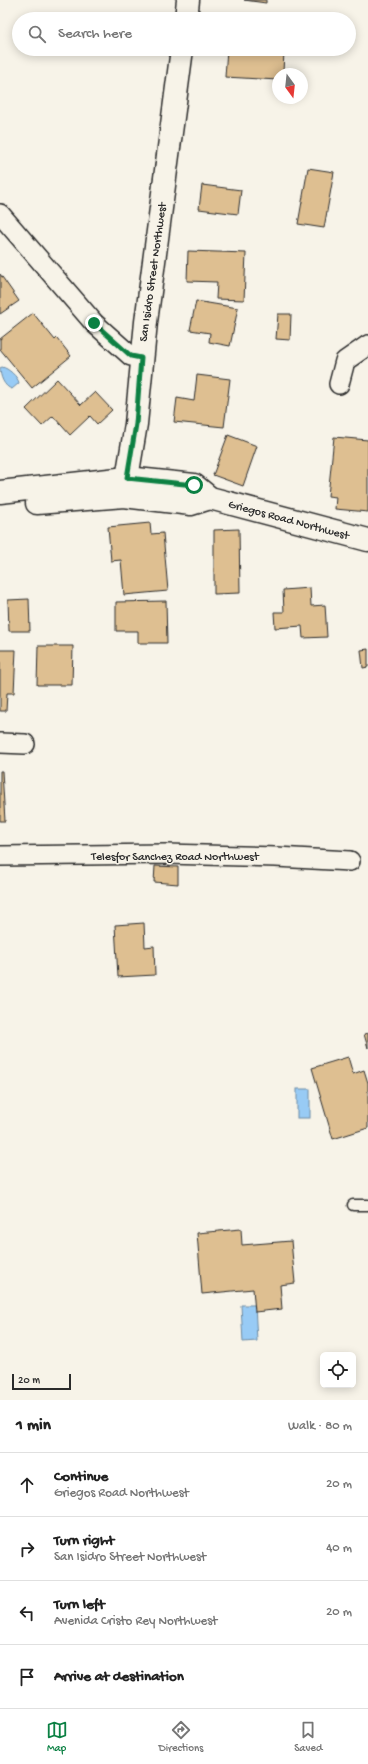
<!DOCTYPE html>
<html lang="en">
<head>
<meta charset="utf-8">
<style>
	:root { --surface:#fff; --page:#f2f2f2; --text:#222; --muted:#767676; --line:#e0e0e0; --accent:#0b8043 }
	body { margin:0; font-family:"Gochi Hand",sans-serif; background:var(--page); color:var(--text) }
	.controls { position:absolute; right:12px; bottom:12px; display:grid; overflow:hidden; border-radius:6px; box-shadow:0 2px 10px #0003 }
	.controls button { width:36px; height:36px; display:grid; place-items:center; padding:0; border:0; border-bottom:1px solid var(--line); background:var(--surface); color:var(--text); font:20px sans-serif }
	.compass { position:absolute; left:272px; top:68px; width:36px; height:36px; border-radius:50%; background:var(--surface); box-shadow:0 2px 10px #0003; rotate:165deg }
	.scale { position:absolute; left:12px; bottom:10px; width:59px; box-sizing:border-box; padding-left:4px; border:2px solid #2b2b2b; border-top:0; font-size:11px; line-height:14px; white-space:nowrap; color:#2b2b2b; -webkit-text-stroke:3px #f7f3e8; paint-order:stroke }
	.stop { position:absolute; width:12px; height:12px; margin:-9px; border:3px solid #0b8043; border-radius:50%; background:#fff }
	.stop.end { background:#0b8043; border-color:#fff; box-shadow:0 1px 4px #0008 }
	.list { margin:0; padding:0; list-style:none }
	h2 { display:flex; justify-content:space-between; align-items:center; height:52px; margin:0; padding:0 16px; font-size:17px }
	h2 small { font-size:13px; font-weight:400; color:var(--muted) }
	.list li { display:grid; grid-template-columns:26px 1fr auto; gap:12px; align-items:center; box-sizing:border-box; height:64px; padding:0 16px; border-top:1px solid var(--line) }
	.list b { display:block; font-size:15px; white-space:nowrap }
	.list p { margin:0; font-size:13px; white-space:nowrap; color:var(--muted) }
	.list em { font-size:13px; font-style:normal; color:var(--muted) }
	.icon { flex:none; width:22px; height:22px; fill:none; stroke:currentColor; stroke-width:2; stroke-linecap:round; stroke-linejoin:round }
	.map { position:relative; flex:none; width:368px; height:1400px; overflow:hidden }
	.search { position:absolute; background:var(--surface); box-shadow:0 2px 10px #0003; left:12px; right:12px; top:12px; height:44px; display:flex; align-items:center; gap:10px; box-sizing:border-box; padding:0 14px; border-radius:22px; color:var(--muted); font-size:15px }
	.sheet { height:308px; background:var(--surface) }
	nav { display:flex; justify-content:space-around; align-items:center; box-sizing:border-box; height:56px; border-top:1px solid var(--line); background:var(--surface); font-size:11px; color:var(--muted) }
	nav a { display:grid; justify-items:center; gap:2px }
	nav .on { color:var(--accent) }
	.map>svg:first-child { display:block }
</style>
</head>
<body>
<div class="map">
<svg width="368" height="1400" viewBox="0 0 368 1400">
	<rect width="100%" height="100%" fill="#f7f3e8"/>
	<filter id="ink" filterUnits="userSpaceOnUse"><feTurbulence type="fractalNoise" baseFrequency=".025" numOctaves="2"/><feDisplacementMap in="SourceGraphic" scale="8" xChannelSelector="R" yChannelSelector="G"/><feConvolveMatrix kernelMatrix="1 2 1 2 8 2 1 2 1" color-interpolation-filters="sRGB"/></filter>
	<g filter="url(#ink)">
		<g fill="#98cbf5" stroke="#6c8ba4">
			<path d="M2 367C8 368 18 377 19 383L12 389C4 387 0 376 0 368Z"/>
			<rect x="297" y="1089" width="13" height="29"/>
			<polygon points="241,1305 255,1305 257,1341 243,1342"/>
		</g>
		<g fill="#debf91" stroke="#2b2b2b">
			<polygon points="244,0 266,0 266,3"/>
			<polygon points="227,49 284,49 283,74 278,74 278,80 225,77"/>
			<polygon points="308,168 334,172 324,228 298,224"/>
			<polygon points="202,185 241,190 238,214 199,209"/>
			<polygon points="188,251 246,253 244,300 216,299 217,282 187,281"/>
			<polygon points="0,274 19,301 0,314"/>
			<polygon points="196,301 238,308 230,346 209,342 210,333 190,330"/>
			<polygon points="33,313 55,340 57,338 71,356 32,388 0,349 0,339"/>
			<polygon points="278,314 291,314 290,340 276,339"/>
			<polygon points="197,375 230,379 224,427 174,422 177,398 194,401"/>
			<polygon points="57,379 81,405 95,392 112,410 97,424 90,416 70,435 53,416 42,426 26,409"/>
			<polygon points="228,435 257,446 243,486 213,475"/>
			<polygon points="334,437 368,440 368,512 335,509 336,497 328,496"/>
			<polygon points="150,523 151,534 163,533 168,591 124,595 121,560 111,561 108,527"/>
			<polygon points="239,529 240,593 214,594 214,530"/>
			<polygon points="310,588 311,606 325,605 327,637 303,638 302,626 275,628 274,612 284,612 283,590"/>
			<polygon points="29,599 30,631 9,631 8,600"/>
			<polygon points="166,601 167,643 138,643 138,631 116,631 116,602"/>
			<polygon points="38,646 73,646 72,685 37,685"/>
			<polygon points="368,649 368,667 363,668 361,650"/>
			<polygon points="0,650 16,650 14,693 7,693 6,711 0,711"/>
			<polygon points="0,771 2,771 5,821 0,821"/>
			<polygon points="155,866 178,867 178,884 154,882"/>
			<polygon points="144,923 145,947 154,946 155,975 118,977 115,925"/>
			<polygon points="368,1033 368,1048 364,1034"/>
			<polygon points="348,1057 353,1074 364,1070 368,1083 368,1128 333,1139 312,1068"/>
			<polygon points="241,1229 242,1245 291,1241 295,1283 280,1285 282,1309 255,1312 253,1289 202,1294 197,1233"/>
		</g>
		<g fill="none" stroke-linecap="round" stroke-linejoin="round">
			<g stroke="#2b2b2b" stroke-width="13">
				<polyline id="service" points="353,1205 368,1205"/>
			</g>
			<g stroke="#2b2b2b" stroke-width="22">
				<g id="minor">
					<polyline points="0,214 94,323 131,356 141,358"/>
					<polyline points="339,384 345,361 368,345"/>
					<polyline points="0,743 25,744"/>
					<polyline points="0,856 166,854 276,857 350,861"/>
				</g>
			</g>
			<g stroke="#2b2b2b" stroke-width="25">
				<g id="tertiary">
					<polyline points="186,19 188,0"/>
					<polyline points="127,478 136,424 146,322 182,49"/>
				</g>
			</g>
			<g stroke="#2b2b2b" stroke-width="25">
				<g id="secondary">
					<polyline points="0,492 127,478 194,485 210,498 368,540"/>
					<polyline points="37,503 124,496 191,504 210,498"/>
				</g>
			</g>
			<use href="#service" stroke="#f7f3e8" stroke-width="10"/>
			<use href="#minor" stroke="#f7f3e8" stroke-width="19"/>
			<use href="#tertiary" stroke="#f7f3e8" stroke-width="22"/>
			<use href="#secondary" stroke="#f7f3e8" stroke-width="22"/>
		</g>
	</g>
	<g fill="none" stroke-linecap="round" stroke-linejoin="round" filter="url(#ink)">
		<polyline stroke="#0b8043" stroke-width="5" points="94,323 131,356 141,358 136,424 127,478 194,485"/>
	</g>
	<g text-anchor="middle" stroke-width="3" stroke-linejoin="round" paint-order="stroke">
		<g font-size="12" fill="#2b2b2b" stroke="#f7f3e8">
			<text transform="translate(152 272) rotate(-82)" y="4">San Isidro Street Northwest</text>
			<text transform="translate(289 519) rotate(15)" y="4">Griegos Road Northwest</text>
			<text x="175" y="860">Telesfor Sanchez Road Northwest</text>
		</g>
	</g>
</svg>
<div class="controls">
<button><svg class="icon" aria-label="locate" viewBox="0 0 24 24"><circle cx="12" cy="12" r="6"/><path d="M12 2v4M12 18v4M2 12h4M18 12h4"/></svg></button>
</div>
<svg class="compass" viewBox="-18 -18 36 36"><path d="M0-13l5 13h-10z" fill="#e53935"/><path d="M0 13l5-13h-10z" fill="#767676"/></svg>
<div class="scale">20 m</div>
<div class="stop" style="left:194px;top:485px"></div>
<div class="stop end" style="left:94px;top:323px"></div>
<div class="search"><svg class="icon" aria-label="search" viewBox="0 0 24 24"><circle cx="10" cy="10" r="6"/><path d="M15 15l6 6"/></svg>Search here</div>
</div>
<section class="sheet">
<h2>1 min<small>Walk · 80 m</small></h2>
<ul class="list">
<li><svg class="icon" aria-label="ahead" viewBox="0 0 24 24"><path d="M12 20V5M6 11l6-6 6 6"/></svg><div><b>Continue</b><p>Griegos Road Northwest</p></div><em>20 m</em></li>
<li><svg class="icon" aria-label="right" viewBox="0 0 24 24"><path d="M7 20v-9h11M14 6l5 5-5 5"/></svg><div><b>Turn right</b><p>San Isidro Street Northwest</p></div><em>40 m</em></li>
<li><svg class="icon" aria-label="left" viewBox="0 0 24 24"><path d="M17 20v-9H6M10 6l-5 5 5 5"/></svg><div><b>Turn left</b><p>Avenida Cristo Rey Northwest</p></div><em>20 m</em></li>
<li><svg class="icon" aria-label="arrive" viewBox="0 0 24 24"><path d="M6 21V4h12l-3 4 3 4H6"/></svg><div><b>Arrive at destination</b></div></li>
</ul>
</section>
<nav>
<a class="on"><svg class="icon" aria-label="map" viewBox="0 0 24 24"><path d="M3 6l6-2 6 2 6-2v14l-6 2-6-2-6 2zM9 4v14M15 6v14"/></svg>Map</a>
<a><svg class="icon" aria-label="directions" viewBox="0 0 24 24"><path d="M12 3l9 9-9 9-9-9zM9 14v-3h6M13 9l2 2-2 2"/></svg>Directions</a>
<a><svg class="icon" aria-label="saved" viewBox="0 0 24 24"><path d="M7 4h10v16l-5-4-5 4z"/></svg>Saved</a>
</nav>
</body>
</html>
